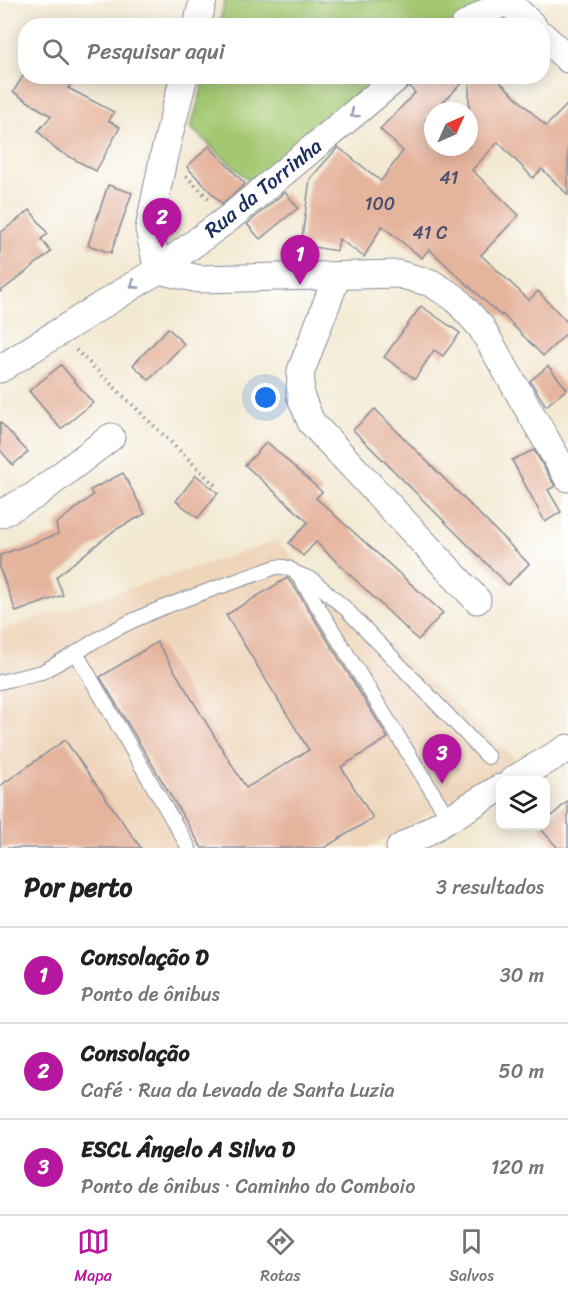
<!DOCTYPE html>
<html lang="pt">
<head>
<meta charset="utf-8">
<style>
	:root { --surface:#fff; --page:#f6f6f6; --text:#202124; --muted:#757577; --line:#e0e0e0; --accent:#b5179e }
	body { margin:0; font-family:Sriracha,sans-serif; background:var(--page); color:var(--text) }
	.controls { position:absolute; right:18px; bottom:18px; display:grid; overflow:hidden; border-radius:12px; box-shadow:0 3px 15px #0003 }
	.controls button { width:54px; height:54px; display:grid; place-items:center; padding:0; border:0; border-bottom:2px solid var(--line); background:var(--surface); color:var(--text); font:30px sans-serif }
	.compass { position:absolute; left:424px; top:102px; width:54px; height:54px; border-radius:50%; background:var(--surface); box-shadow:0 3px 15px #0003; rotate:45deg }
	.you { position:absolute; left:266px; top:398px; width:21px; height:21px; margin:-15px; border:4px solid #fff; border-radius:50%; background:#1a73e8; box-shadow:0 0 0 9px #1a73e833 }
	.badge { display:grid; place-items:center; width:39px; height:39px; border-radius:50%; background:var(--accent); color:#fff; font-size:20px; font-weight:700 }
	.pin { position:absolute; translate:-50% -50px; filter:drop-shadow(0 2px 3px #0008) }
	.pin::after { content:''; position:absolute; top:32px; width:21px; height:18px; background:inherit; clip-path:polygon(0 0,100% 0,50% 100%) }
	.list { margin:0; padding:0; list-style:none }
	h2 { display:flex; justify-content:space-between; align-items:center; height:78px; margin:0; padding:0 24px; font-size:26px }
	h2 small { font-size:20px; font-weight:400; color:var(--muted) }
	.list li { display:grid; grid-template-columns:39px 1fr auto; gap:18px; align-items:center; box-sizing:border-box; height:96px; padding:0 24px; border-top:2px solid var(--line) }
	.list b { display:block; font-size:22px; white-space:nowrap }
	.list p { margin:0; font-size:20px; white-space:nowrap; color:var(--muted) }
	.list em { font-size:20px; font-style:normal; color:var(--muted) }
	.icon { flex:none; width:33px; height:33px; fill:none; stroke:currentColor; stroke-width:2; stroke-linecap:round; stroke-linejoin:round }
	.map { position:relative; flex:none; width:568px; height:848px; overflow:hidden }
	.search { position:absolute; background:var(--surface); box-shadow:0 3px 15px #0003; left:18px; right:18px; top:18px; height:66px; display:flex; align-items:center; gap:15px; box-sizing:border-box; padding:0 21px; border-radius:24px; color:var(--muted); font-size:22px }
	.sheet { height:366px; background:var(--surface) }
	nav { display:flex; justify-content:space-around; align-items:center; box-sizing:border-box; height:84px; border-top:2px solid var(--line); background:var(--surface); font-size:16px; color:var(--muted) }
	nav a { display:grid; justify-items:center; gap:3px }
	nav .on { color:var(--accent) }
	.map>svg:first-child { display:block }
</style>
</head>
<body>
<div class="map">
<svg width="568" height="848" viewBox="0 0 568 848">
	<rect width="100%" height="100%" fill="#fff"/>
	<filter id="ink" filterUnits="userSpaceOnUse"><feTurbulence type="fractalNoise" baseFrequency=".0167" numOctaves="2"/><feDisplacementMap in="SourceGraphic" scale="12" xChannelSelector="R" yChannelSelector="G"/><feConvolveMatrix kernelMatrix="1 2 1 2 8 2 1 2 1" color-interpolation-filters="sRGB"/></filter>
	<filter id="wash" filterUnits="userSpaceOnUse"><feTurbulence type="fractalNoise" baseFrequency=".008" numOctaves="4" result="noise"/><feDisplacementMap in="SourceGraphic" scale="24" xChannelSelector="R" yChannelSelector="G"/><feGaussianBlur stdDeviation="1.35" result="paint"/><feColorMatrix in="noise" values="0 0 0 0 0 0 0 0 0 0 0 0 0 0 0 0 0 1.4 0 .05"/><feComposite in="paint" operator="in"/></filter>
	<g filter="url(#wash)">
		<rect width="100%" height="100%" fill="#f3e9d2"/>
		<polygon fill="#efd6bb" points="276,541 518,762 369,848 0,848 0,630"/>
		<g fill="#a4c872" stroke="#607c68" stroke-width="1.5">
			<polygon points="225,0 490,0 452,25 219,26"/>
			<polygon points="205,77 388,77 254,185 191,128"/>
		</g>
		<g id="blocks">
			<g fill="#e5b49d">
				<polygon points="23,76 76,76 68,88 114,112 109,121 120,127 96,171 55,149 38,131 51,116 13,92"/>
				<polygon points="419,76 469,76 425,120 433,127 433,147 469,147 469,76 494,76 546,126 568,104 568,195 542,169 533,178 498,142 472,170 519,215 481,255 529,300 538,291 568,323 568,332 543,356 502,314 501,316 429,249 422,258 382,226 364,257 339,239 337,251 301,245 310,179 338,147 381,181 403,151 380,129 415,93 410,87"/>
				<polygon points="209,146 245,184 222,204 187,167"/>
				<polygon points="108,185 132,193 111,253 88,245"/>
				<polygon points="285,192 298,208 260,239 247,224"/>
				<polygon points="30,210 48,234 41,239 51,252 0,292 0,233"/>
				<polygon points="421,306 460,333 443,356 434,350 415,379 384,357"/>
				<polygon points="168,328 184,344 149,380 133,365"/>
				<polygon points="61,365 93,403 61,429 29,391"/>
				<polygon points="548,366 567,389 546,406 530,381"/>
				<polygon points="375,409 529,564 508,585 353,430"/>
				<polygon points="0,422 28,452 13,465 0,450"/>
				<polygon points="267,442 322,492 316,498 443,613 418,640 316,542 303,556 289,543 308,522 245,465"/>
				<polygon points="534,450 555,486 548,490 561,512 545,522 512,460"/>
				<polygon points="123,473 145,514 115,530 56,577 63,595 16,612 0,569 0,555 58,534 56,524 93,495 90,490"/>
				<polygon points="196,475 218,493 198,518 176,501"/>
				<polygon points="287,578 296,589 388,738 341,767 373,818 324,848 202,848 100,677 157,642 246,788 309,750 226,615"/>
				<polygon points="65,740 141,848 0,848 0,786"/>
				<polygon points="568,801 568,848 558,848 539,827 546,825 546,821"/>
			</g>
		</g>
	</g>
	<g filter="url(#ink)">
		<use href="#blocks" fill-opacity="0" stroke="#878c98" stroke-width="1.5"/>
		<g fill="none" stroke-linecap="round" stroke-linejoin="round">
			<g stroke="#878c98" stroke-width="16">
				<g id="lane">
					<polyline points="298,574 313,580 346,609 488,757"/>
					<path d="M76 653C136 611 208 592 276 567 290 565 297 573 304 584L449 819"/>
					<polyline points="0,682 42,672 76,653 189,848"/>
				</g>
			</g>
			<g stroke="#878c98" stroke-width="29">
				<g id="street">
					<polyline points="506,0 533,26"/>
					<polyline points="197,26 203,0"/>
					<polyline points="464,26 506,0"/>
					<polyline points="542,35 568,59"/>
					<polyline points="184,76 164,155 149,229 158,270 199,279 398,274 431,283 455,298 481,327 568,478"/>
					<polyline points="337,276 301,371 300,395 311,422 477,600"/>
					<polyline points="0,369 158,270 229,218 399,76"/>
					<polyline points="0,514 34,496 111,437"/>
					<polyline points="513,780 568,748"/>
					<polyline points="400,848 500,788"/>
				</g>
			</g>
			<g stroke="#878c98" stroke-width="4" stroke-dasharray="1.5 4.5" stroke-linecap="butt">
				<polyline points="186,176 210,200"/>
				<polyline points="76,350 215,485"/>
			</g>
			<use href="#lane" stroke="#fff" stroke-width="14"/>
			<use href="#street" stroke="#fff" stroke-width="27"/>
		</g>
		<defs><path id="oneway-chevron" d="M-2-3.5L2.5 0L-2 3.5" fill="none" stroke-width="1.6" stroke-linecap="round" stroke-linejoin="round" transform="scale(1.5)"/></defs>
		<g stroke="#8d97ae">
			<use href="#oneway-chevron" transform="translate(354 114) rotate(140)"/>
			<use href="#oneway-chevron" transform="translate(134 285) rotate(147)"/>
		</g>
	</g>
	<g text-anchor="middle" stroke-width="4.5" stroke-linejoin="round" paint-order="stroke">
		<g font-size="18" fill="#4e506e">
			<text x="449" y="184">41</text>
			<text x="380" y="210">100</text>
			<text x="430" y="239">41 C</text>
		</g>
		<g font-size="21" fill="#1b2f5e" stroke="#fff">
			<text transform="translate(263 188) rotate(-39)" y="7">Rua da Torrinha</text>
		</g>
	</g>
</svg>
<div class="controls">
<button><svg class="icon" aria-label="layers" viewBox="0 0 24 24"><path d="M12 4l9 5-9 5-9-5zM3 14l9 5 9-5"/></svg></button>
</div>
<svg class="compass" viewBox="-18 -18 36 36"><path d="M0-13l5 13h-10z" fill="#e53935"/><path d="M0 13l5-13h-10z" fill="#757577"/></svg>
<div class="you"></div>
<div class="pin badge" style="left:300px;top:285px">1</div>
<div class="pin badge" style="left:162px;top:248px">2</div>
<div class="pin badge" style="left:442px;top:784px">3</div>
<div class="search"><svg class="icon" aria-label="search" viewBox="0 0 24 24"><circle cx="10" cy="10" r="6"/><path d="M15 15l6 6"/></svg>Pesquisar aqui</div>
</div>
<section class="sheet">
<h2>Por perto<small>3 resultados</small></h2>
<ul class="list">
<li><span class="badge">1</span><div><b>Consolação D</b><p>Ponto de ônibus</p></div><em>30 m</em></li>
<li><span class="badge">2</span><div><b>Consolação</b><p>Café · Rua da Levada de Santa Luzia</p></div><em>50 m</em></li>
<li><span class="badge">3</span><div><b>ESCL Ângelo A Silva D</b><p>Ponto de ônibus · Caminho do Comboio</p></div><em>120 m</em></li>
</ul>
</section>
<nav>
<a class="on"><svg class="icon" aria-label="map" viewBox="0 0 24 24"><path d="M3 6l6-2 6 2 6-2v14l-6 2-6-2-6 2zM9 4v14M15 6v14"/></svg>Mapa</a>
<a><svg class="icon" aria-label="directions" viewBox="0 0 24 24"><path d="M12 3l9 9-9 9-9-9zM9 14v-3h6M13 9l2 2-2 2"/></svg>Rotas</a>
<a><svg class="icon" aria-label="saved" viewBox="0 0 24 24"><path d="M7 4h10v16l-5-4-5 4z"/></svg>Salvos</a>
</nav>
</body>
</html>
